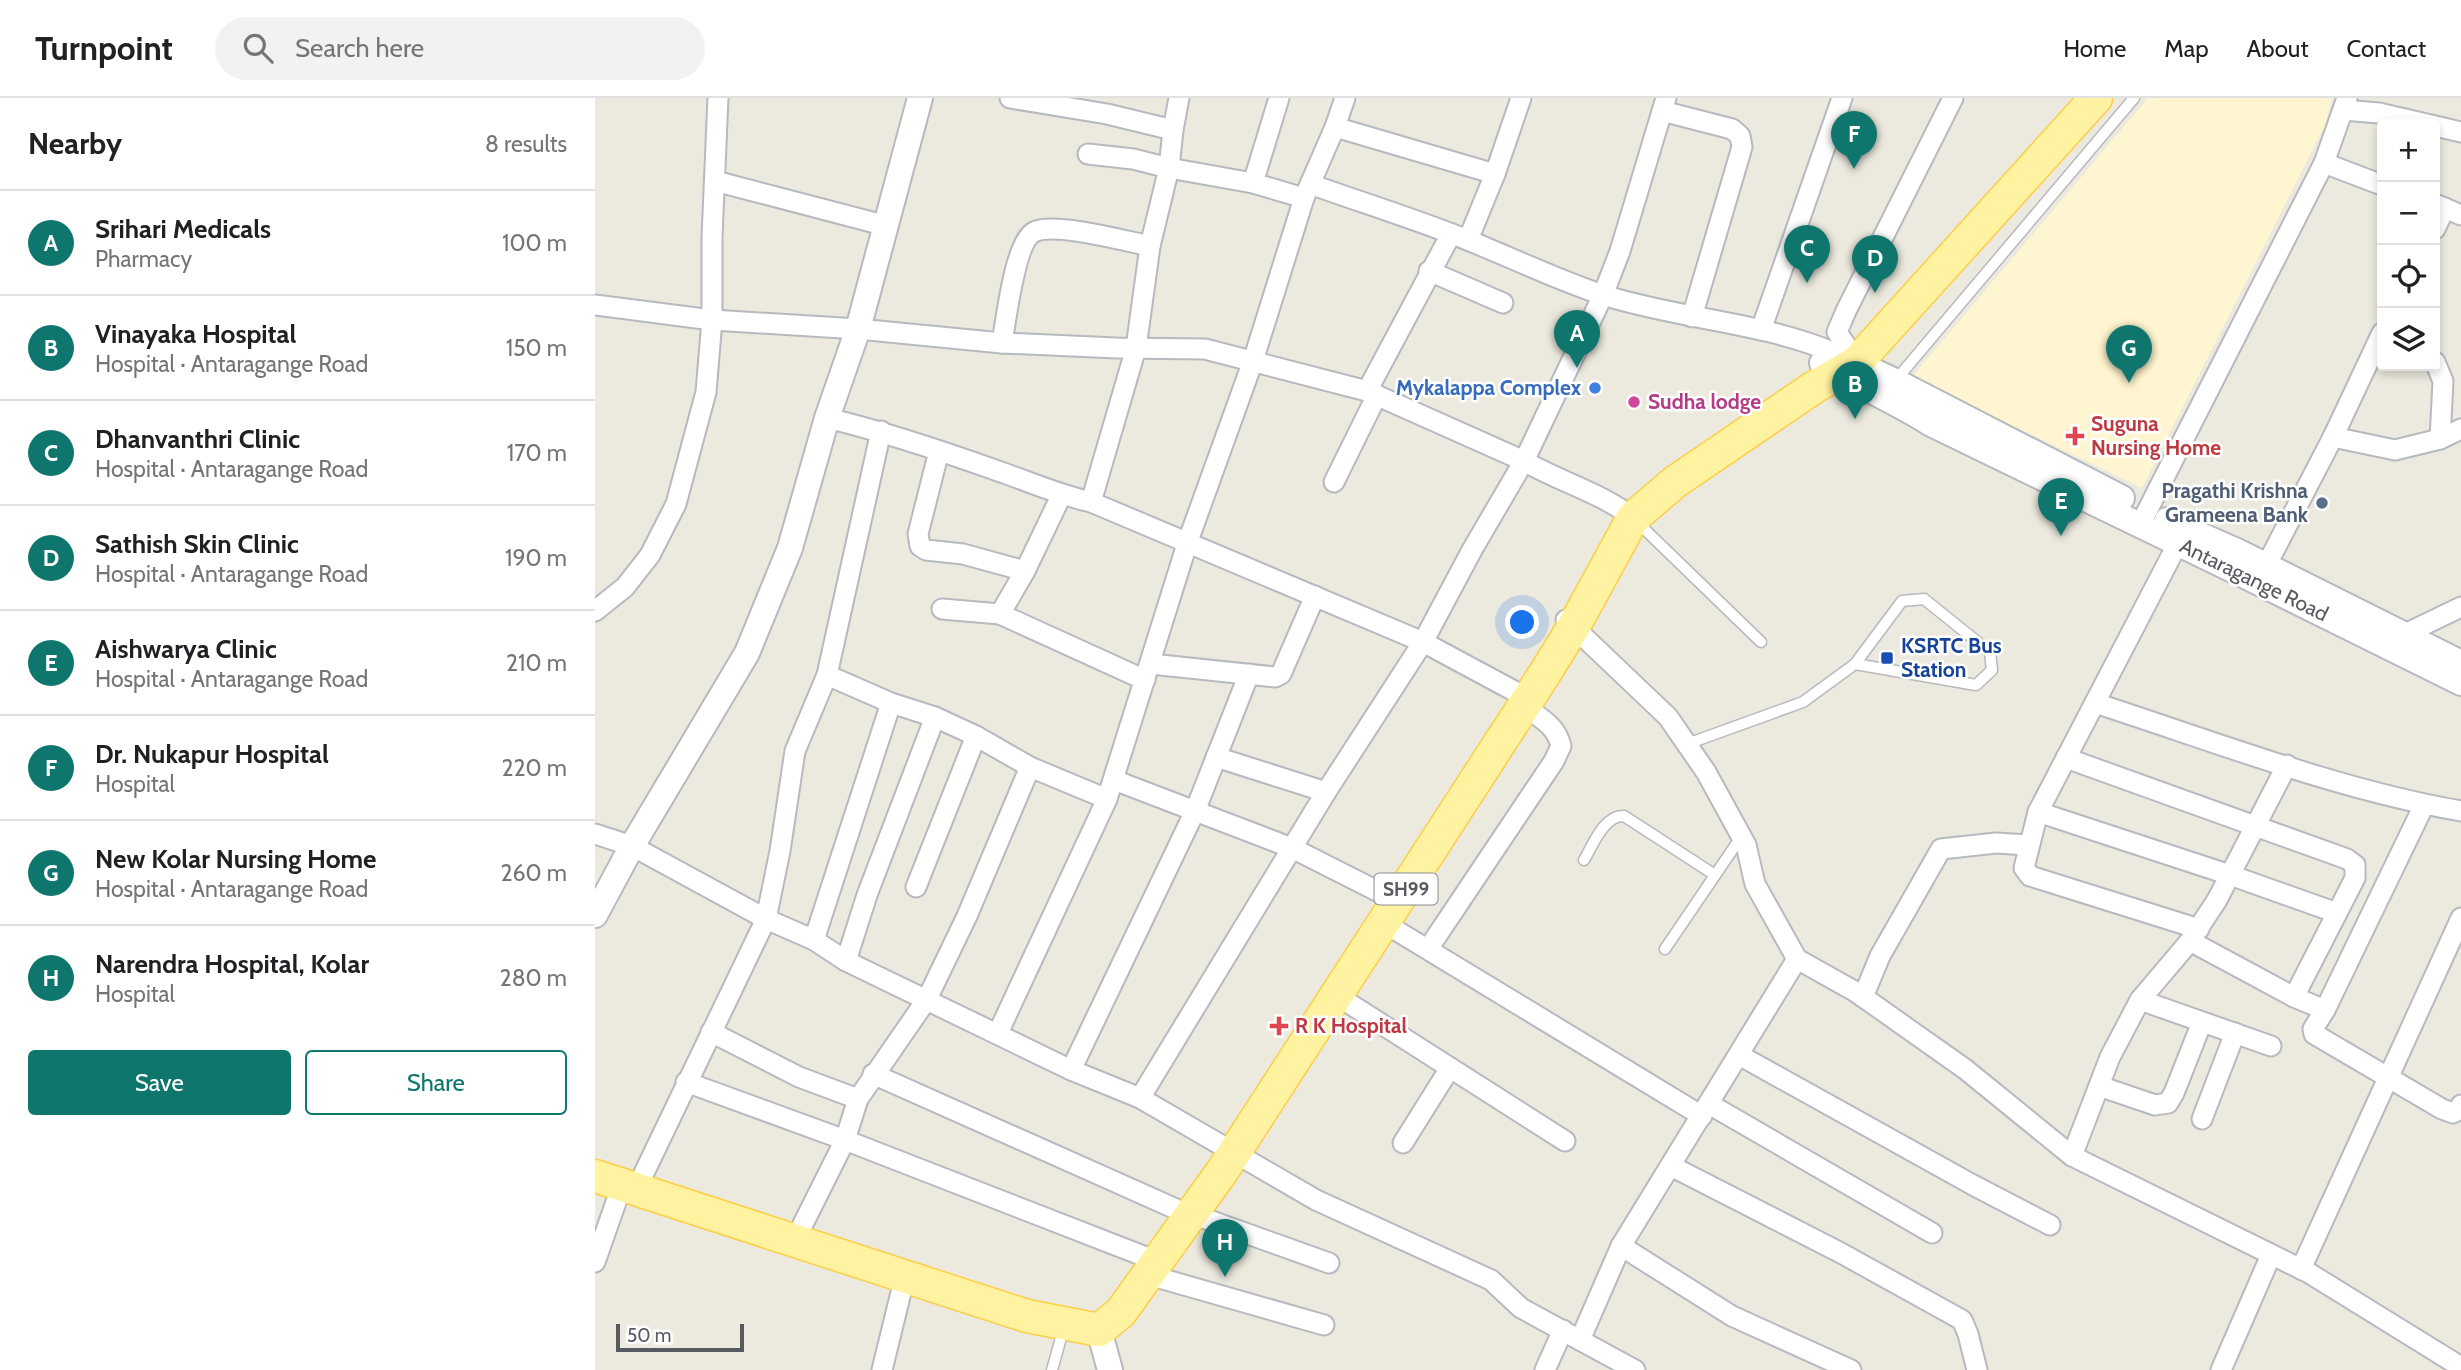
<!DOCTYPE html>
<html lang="en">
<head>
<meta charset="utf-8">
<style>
	:root { --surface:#fff; --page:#f2f2f2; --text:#202124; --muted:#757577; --line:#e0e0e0; --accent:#0f766e }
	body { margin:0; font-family:Cabin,sans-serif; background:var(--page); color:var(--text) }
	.controls { position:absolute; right:21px; top:21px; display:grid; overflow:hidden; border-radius:7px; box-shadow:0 4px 10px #0003 }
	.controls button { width:63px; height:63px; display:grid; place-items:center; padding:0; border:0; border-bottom:2px solid var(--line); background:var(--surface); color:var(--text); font:35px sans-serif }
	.scale { position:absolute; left:21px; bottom:18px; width:128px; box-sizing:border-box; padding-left:7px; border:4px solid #575b61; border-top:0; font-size:19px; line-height:24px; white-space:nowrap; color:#575b61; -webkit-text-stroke:5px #fff; paint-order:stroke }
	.you { position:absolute; left:928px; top:525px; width:24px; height:24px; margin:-18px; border:5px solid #fff; border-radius:50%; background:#1a73e8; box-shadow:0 0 0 10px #1a73e833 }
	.badge { display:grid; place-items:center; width:46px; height:46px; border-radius:50%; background:var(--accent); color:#fff; font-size:23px; font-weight:700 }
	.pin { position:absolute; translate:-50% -58px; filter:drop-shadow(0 2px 4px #0008) }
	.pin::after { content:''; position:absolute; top:37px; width:24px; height:21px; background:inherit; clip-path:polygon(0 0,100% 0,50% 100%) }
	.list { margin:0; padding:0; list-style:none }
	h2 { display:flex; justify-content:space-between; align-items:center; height:91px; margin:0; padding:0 28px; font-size:30px }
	h2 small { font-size:23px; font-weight:400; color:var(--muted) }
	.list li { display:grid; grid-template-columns:46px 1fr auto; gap:21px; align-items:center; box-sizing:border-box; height:105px; padding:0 28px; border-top:2px solid var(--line) }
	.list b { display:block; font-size:26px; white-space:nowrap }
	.list p { margin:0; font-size:23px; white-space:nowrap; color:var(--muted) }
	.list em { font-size:23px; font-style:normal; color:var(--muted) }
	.actions { display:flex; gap:14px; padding:21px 28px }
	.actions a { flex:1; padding:16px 0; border:2px solid var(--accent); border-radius:7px; text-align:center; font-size:24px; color:var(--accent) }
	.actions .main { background:var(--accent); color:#fff }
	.icon { flex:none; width:38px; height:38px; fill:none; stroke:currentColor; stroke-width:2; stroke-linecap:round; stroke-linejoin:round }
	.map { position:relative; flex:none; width:1866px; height:1272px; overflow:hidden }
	header { display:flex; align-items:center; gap:42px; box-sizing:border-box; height:98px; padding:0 35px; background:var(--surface); border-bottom:2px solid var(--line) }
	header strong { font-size:33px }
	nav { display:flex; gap:38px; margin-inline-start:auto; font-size:24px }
	.search { width:490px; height:63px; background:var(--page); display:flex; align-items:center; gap:18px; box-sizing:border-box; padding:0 24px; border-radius:38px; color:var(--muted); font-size:26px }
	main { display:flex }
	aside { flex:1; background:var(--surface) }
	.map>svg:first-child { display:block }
</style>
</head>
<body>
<header>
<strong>Turnpoint</strong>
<div class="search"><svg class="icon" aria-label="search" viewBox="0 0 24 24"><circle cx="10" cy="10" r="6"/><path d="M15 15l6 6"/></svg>Search here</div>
<nav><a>Home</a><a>Map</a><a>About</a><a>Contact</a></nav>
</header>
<main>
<aside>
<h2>Nearby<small>8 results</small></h2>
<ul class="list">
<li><span class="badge">A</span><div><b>Srihari Medicals</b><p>Pharmacy</p></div><em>100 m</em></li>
<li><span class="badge">B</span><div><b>Vinayaka Hospital</b><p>Hospital · Antaragange Road</p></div><em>150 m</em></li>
<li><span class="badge">C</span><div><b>Dhanvanthri Clinic</b><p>Hospital · Antaragange Road</p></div><em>170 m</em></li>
<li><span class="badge">D</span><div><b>Sathish Skin Clinic</b><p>Hospital · Antaragange Road</p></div><em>190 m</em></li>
<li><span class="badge">E</span><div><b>Aishwarya Clinic</b><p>Hospital · Antaragange Road</p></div><em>210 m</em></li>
<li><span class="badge">F</span><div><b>Dr. Nukapur Hospital</b><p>Hospital</p></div><em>220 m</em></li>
<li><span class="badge">G</span><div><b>New Kolar Nursing Home</b><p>Hospital · Antaragange Road</p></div><em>260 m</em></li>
<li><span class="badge">H</span><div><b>Narendra Hospital, Kolar</b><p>Hospital</p></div><em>280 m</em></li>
</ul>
<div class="actions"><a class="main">Save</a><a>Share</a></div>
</aside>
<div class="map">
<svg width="1866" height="1272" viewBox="0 0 1866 1272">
	<rect width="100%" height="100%" fill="#ece9de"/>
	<polygon fill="#fff5d0" points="1553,0 1737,0 1730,27 1547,390 1317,279"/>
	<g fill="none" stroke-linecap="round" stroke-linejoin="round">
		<g stroke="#b6b9bf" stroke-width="13">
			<g id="service">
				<polyline points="1300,283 1539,0"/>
				<polyline points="1041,423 1166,544"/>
				<polyline points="1092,646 1208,604 1260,566 1307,503 1329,501 1395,554 1397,572 1381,587 1260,566"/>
				<path d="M989 762C998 747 1009 717 1029 718L1120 777"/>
				<polyline points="1070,851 1146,739"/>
				<polyline points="457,1272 469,1229"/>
			</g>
		</g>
		<g stroke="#b6b9bf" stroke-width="23">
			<g id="minor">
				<polyline points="415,0 512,16 578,32"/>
				<polyline points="1748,12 1784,15 1866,34"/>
				<polyline points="1067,13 1137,31 1145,38 1147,49 1097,219"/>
				<polyline points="740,29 900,76"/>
				<polyline points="493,56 538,61 574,70 658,85 709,100"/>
				<polyline points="1729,65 1787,87"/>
				<polyline points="120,83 292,128"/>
				<polyline points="658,85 684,0"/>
				<path d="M715 86C768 105 823 122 875 143 919 161 963 182 1008 197 1084 221 1167 224 1240 255"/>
				<polyline points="1840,106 1866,117"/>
				<polyline points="1840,131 1850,110"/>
				<polyline points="873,142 900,76 926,0"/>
				<polyline points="834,173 908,205"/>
				<path d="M0 207 117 222 263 231 407 245 522 250 610 251 772 293 929 363C963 383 1009 396 1038 420"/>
				<polyline points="1166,232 1247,0"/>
				<path d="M407 245C411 223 420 140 441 133 464 125 530 143 555 148"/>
				<polyline points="1252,249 1242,234 1251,213 1358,0"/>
				<polyline points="1840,264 1848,283 1845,341"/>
				<polyline points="772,293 856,136"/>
				<path d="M232 320C291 334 347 353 403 373 435 384 464 397 496 404L828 544 921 594"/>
				<polyline points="1738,339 1800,352 1845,341 1866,331"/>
				<polyline points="344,353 323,436 325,448 331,452 368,456 430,473"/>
				<polyline points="739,384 782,297"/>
				<polyline points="496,404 541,250 555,148 574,70 578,32 584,0"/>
				<polyline points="1545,427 1729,65 1752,0"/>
				<polyline points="1583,445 1443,714 1429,770 1435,778 1604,831"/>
				<polyline points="1671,468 1738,339 1787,235"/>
				<polyline points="347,511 405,516 550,582"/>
				<polyline points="0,513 30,489 55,457 81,406 111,294 117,222 117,139 123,0"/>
				<polyline points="405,516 430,473 466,398"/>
				<polyline points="971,522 1073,619 1111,674 1151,747 1160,786 1202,861 1261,894 1370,971 1477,1058 1714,1175 1866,1269"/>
				<polyline points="1803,544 1810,536 1866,509"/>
				<polyline points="556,566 680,579 686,576 720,498"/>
				<polyline points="232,577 286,333"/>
				<path d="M1500 605C1618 643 1744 692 1866 713"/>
				<polyline points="621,659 731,694"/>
				<polyline points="1471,660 1752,761 1760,767 1760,780 1699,899"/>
				<polyline points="519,682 697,750 788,796"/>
				<polyline points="1829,707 1730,912 1718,931 1719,936 1847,1011 1858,1015 1864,1012 1866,1007"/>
				<polyline points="1443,714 1635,777 1742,815"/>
				<polyline points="0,736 37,748 171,821 219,842 251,863 476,972 545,1000 721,1102 896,1182 926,1210 1040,1272"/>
				<polyline points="321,789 381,638"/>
				<polyline points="789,825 1107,1018"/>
				<polyline points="219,842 296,605"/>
				<polyline points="1595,843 1699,899 1730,912"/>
				<path d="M833 851 959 663 966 648C961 627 945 620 929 608"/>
				<polyline points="251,863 272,797 340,619"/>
				<polyline points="741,897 970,1043"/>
				<polyline points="1268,899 1285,858 1346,751 1401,745 1433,747"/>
				<polyline points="1545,902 1676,948"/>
				<polyline points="116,934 204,979 263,1001"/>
				<polyline points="403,935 512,701 593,443 658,263 709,100 740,29 750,0"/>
				<polyline points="1144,957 1378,1087 1455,1127"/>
				<polyline points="476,972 600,713 654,576"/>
				<polyline points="278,976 581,1111"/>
				<polyline points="91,984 250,1042 551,1159"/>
				<polyline points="1504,988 1560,1007 1573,1005 1579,995 1607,924"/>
				<polyline points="545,1000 731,694 828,544 877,452 929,363 1008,197 1025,153 1071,0"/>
				<polyline points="1114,1006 1337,1135"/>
				<polyline points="1607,1021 1640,935"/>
				<polyline points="808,1045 855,970"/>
				<polyline points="1477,1058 1515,959 1545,902 1595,843 1622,802 1692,667"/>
				<polyline points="1076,1068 1246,1155 1367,1222 1373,1236 1382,1272"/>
				<polyline points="49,1075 171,821 185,753 200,653 232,577 296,605 340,619 381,638 435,669 512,701"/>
				<polyline points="597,1116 734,1165"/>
				<polyline points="208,1126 250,1042 263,1001 332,901 372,818 435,669"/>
				<polyline points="1026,1148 1137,1218 1256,1272"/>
				<polyline points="0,1164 27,1087"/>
				<polyline points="1706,1171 1866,820"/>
				<polyline points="554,1177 729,1227"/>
				<polyline points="985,1242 1026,1148 1202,861"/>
				<polyline points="287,1272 310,1178"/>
				<polyline points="950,1272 968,1232"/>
				<polyline points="1626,1272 1676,1157"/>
			</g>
		</g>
		<g stroke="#b6b9bf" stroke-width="28">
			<g id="tertiary">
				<polyline points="1247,258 1300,283 1527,400"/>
				<path d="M1227 265C1262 288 1301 303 1336 326L1652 479 1866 585"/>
				<polyline points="1572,422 1644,454 1866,565"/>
				<polyline points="0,817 37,748 152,555 195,450 232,320 263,231 325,0"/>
				<polyline points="504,1232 515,1272"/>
			</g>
		</g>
		<g stroke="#fdce46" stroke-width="35">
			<polyline id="primary" points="0,1078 432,1218 504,1232 526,1214 628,1072 952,572 979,528 1038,420 1080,384 1218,290 1262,264 1501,0"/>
		</g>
		<use href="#service" stroke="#fff" stroke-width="10"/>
		<use href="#minor" stroke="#fff" stroke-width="19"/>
		<use href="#tertiary" stroke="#fff" stroke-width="24"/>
		<use href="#primary" stroke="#fff2a0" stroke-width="32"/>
	</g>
	<circle fill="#3f7fe0" stroke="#fff" stroke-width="2.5" cx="1000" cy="290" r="7"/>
	<circle fill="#d1479c" stroke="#fff" stroke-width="2.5" cx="1039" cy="304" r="7"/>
	<g fill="#e0444e" stroke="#fff" stroke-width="2.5">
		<path d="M1476.5 327.5h7v7h7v7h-7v7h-7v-7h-7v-7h7z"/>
		<path d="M680.5 917.5h7v7h7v7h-7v7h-7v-7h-7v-7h7z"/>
	</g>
	<circle fill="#5c6f8a" stroke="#fff" stroke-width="2.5" cx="1727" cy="405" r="7"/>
	<rect fill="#1a4fb4" stroke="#fff" stroke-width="2.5" x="1285" y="553" width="14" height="14" rx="3.5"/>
	<g text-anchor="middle" stroke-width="5" stroke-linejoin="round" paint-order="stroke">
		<rect fill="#fff" stroke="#898c90" stroke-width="2" x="779.5" y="775.5" width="63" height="31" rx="5"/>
		<g font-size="19" font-weight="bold" fill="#575b61">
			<text x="811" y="798">SH99</text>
		</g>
		<g font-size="21" font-weight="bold" fill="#366cbe" stroke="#fff" text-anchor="end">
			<text x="986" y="297">Mykalappa Complex</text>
		</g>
		<g font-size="21" font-weight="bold" fill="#b23c85" stroke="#fff" text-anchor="start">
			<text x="1053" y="311">Sudha lodge</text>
		</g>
		<g font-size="21" font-weight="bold" fill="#be3a42" stroke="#fff" text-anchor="start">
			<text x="1496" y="333">Suguna<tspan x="1496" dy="24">Nursing Home</tspan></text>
			<text x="700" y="935">R K Hospital</text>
		</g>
		<g font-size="21" font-weight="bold" fill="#4e5e75" stroke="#fff" text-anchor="end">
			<text x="1713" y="400">Pragathi Krishna<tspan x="1713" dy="24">Grameena Bank</tspan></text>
		</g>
		<g font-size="21" fill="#575b61" stroke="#fff">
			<text transform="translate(1659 482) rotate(26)" y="7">Antaragange Road</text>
		</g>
		<g font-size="21" font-weight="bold" fill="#164399" stroke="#fff" text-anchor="start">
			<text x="1306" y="555">KSRTC Bus<tspan x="1306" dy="24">Station</tspan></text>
		</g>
	</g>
</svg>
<div class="controls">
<button>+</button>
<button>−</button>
<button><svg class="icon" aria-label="locate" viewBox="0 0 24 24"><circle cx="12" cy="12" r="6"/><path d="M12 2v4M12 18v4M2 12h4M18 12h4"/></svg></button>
<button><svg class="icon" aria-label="layers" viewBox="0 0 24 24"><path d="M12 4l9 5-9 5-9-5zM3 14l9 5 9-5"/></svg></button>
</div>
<div class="scale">50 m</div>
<div class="you"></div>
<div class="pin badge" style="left:982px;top:270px">A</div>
<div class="pin badge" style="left:1260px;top:321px">B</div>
<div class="pin badge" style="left:1212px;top:185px">C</div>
<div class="pin badge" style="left:1280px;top:195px">D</div>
<div class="pin badge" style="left:1466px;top:438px">E</div>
<div class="pin badge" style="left:1259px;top:71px">F</div>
<div class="pin badge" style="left:1534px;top:285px">G</div>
<div class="pin badge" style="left:630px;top:1179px">H</div>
</div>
</main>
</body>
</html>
